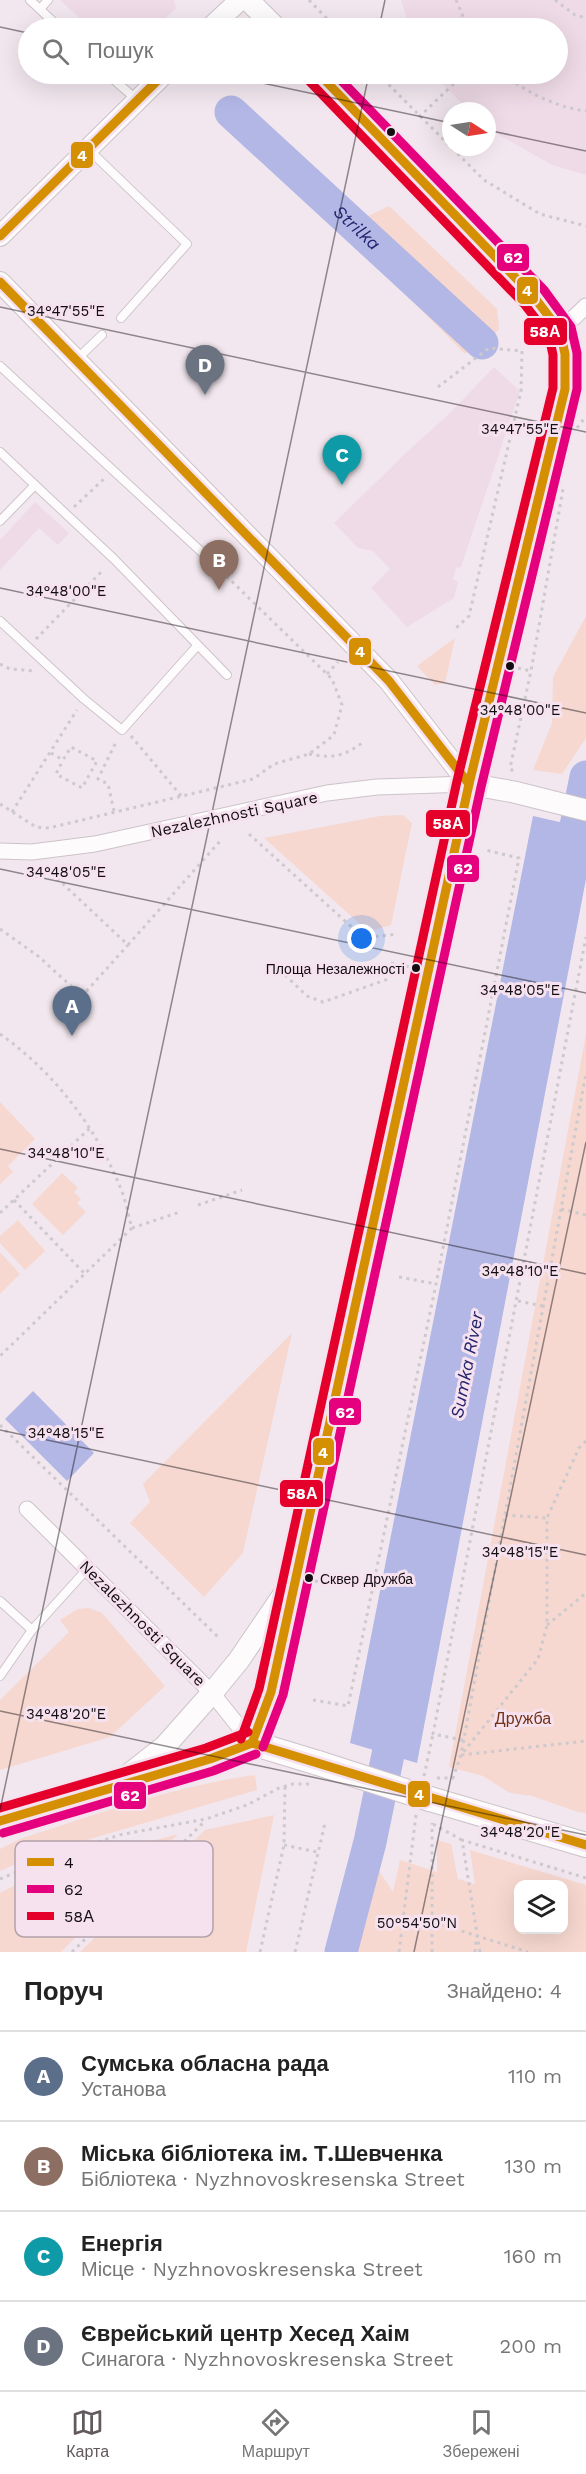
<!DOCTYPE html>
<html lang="uk">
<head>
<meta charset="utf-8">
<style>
	:root { --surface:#fff; --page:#f2f2f2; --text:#222; --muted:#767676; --line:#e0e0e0; --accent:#61595e }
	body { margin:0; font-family:"Work Sans",sans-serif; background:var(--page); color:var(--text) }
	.controls { position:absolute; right:18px; bottom:18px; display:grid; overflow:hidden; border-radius:12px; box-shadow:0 6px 24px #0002 }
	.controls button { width:54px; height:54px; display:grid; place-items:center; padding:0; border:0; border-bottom:2px solid var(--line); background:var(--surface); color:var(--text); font:30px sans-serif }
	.compass { position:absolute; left:442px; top:102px; width:54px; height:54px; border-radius:50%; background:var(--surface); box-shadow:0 6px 24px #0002; rotate:102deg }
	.you { position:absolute; left:362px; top:939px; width:21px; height:21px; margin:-15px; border:4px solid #fff; border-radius:50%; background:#1a73e8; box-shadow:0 0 0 9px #1a73e833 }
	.badge { display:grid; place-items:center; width:39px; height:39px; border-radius:50%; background:var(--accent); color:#fff; font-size:20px; font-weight:700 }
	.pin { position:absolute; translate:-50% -50px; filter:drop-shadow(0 2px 3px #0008) }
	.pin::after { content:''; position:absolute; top:32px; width:21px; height:18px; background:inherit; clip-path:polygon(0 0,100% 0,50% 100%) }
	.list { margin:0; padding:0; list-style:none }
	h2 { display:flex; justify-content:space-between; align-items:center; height:78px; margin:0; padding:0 24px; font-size:26px }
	h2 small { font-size:20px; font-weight:400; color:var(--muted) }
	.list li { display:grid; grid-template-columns:39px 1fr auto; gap:18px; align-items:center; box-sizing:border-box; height:90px; padding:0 24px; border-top:2px solid var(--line) }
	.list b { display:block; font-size:22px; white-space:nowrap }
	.list p { margin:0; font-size:20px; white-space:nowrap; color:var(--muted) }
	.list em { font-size:20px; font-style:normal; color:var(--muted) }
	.icon { flex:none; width:33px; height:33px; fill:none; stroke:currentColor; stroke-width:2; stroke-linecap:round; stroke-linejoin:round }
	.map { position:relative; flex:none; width:586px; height:1952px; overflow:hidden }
	.search { position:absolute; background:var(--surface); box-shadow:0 6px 24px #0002; left:18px; right:18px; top:18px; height:66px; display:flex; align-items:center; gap:15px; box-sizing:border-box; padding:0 21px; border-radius:33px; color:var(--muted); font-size:22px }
	.sheet { height:438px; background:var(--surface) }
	nav { display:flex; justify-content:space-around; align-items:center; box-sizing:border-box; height:84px; border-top:2px solid var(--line); background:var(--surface); font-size:16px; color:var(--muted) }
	nav a { display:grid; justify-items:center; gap:3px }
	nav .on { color:var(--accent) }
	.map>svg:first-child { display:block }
</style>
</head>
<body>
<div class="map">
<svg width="586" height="1952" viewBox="0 0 586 1952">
	<rect width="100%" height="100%" fill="#f2e7ee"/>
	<g fill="#efdbe7">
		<polygon points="60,0 174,0 176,8 155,28 91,28"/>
		<polygon points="401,0 586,0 586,175 552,165 499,135 487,125 487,111 470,111 432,74 558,74 558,28 410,28"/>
		<polygon points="494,367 520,391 461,567 456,568 453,579 458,582 454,598 407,627 371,588 390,569 373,551 358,548 334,523 410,449 448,415"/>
		<polygon points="35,502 69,533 58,545 39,528 0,570 0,540"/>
	</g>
	<g fill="#f6d8d0" fill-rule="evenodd">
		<polygon points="389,206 497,309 499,329 479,351 464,353 341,229"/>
		<polygon points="586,616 586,738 562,774 533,770 552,723 553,677"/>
		<polygon points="455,638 445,683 435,685 417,666"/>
		<polygon points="403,815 412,823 391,925 374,930 360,924 264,838 380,816"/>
		<polygon points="586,1034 586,1813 578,1812 532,1796 510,1793 483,1776 449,1767"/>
		<polygon points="0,1102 35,1139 8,1166 13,1172 0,1184"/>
		<polygon points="62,1173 78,1188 74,1192 81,1199 77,1203 86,1212 63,1235 32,1204"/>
		<polygon points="18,1220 45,1251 25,1270 0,1243 0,1236"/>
		<polygon points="0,1252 20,1274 0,1294"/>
		<polygon points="292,1333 243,1553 204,1597 130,1523 150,1502 143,1484"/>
		<polygon points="89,1608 102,1613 165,1686 110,1737 0,1770 0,1700 69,1632 60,1620 78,1609"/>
		<path d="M255 1775 257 1790 70 1845 27 1859 0 1871V1849L20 1839C93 1815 179 1785 255 1775Z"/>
		<polygon points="274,1815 246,1952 80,1952 205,1830"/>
		<path d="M178 1834 61 1952H0V1893C55 1864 118 1850 178 1834Z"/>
		<path d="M437 1840 451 1844 458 1879 475 1884 470 1850 586 1885V1952H332L355 1921 370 1872 376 1866 393 1892 400 1860 437 1872ZM518 1884H564V1930H518Z"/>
	</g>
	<g fill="#b2b7e6">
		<polygon points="533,816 586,828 586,879 417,1763 350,1743"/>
		<polygon points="33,1391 94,1453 67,1481 5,1419"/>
	</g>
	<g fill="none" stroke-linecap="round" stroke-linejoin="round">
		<g stroke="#b2b7e6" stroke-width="33">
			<path id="s1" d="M231 112 482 343"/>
			<polyline points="567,870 586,777"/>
			<polyline points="341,1952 370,1842 397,1711"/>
		</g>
		<g stroke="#ccc3c8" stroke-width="10">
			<g id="service">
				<polyline points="30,0 60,28"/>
				<polyline points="40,9 48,0"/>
				<polyline points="107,74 136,99"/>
				<polyline points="89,150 187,244 121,318"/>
				<polyline points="77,359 102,335"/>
				<polyline points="0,366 207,557"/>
				<polyline points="0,452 35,485"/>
				<polyline points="0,521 35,485 114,559 227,675"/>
				<polyline points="0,621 84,699 122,730 197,646"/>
				<polyline points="0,1601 32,1630"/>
				<polyline points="0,1676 32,1630 88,1568"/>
			</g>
		</g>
		<g stroke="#ccc3c8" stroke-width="17">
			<g id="minor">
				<polyline points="560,331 586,306"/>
				<polyline points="0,851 32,852 95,844 327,793 377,787 469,784"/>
				<polyline points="27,1509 212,1693 252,1743"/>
			</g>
		</g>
		<g stroke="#ccc3c8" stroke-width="22">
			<g id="tertiary">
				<polyline points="210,28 240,0"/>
				<polyline points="0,236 164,74"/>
				<polyline points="0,282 389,681 469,784"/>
			</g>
		</g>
		<g stroke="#ccc3c8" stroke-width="23">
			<g id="secondary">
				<polyline points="248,0 276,28"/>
				<polyline points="469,784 514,792 586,810"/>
				<polyline points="252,1743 271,1692 469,784 565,389 565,354 560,331 534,297 319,74"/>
				<polyline points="114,1786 165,1746 212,1693 239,1660 288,1588"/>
			</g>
		</g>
		<g stroke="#ccc3c8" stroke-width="26">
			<g id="primary">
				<polyline points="430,1799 586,1845"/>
				<polyline points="0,1821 210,1759 252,1743 318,1763"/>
			</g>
		</g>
		<g stroke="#cdc9cc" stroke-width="3" stroke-dasharray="3 4.5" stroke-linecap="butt">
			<polyline points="309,0 336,28"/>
			<polyline points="456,0 468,28"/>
			<polyline points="555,0 575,15 586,18"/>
			<polyline points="378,74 484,180 540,214 586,226"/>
			<path d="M504 74C527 93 556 107 586 111"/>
			<polyline points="419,117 464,74"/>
			<polyline points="438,387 489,348 522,351 521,391 469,616 454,630"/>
			<polyline points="577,428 586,416"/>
			<polyline points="74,507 105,478"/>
			<polyline points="36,639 104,569"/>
			<polyline points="0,664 10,669 36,671"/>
			<polyline points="518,668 531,671"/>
			<polyline points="327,674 338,662"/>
			<polyline points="131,736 182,797"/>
			<polyline points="51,753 63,760 71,747 97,761 82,788 56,774 63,760"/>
			<path d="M309 754C334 759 344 756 365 741"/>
			<polyline points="513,771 510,768 531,671 563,489"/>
			<polyline points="0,804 36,827 49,828 253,779 274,764 309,754 334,735 342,705 332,679 216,566"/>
			<polyline points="114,811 108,784 98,779 116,742"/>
			<polyline points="12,812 77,710"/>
			<polyline points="249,834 356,931 372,937 398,934"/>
			<polyline points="46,868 128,945 221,840"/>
			<polyline points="0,929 38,956 82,996 128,945"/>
			<polyline points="391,963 410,967"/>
			<polyline points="285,975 307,996 323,1002 388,979"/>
			<path d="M0 1034C54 1072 96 1127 121 1189 126 1201 128 1215 132 1228L0 1356"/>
			<polyline points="14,1200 85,1274"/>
			<polyline points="198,1205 242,1190"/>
			<polyline points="561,1209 586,1215"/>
			<polyline points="0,1213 90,1128"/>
			<polyline points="132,1228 180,1212"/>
			<polyline points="399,1277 436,1284"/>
			<polyline points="518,1301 543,1306"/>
			<polyline points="0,1425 218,1637"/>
			<polyline points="586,1441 579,1448 547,1518 547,1625 538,1659 461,1755 586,1741"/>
			<polyline points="505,1515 547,1518"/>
			<polyline points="315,1581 337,1584"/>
			<polyline points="547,1625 586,1593"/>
			<polyline points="313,1700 348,1706 436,1284 519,858 485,850"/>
			<polyline points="463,1740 433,1734 586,937"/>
			<polyline points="424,1776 433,1734"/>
			<polyline points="437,1778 453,1778 461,1755 586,1073"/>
			<polyline points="433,1824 462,1840"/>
			<polyline points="284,1845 317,1852"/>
			<polyline points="0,1879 30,1866 119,1835 206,1819 247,1805 279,1788 293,1784 310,1784"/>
			<polyline points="433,1922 528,1952"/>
			<polyline points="72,1952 205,1821"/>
			<polyline points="260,1952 284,1845 285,1786"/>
			<polyline points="295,1952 325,1823"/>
			<polyline points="399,1952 416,1815"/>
			<polyline points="432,1952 432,1823"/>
			<polyline points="475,1952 476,1940"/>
			<polyline points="480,1952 462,1840 586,1878"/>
		</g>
		<use href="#service" stroke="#fdfbfc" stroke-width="8"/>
		<use href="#minor" stroke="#fdfbfc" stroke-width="15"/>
		<use href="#tertiary" stroke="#fdfbfc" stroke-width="20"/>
		<use href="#secondary" stroke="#fdfbfc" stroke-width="21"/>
		<use href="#primary" stroke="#fdfbfc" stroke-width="24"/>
		<g stroke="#ccc3c8" stroke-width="26" stroke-linecap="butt">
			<polyline id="primary-bridge" points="318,1763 430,1799"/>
		</g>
		<use href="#primary-bridge" stroke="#fdfbfc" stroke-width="24"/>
		<g stroke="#f6e2ef" stroke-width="14">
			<g id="bus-1">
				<polyline points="0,236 164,74"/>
				<polyline points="0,282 389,681 469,784"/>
				<polyline points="252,1743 271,1692 469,784 565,389 565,354 560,331 534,297 319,74"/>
				<polyline points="252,1743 586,1845"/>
				<polyline points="0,1821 210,1759 252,1743"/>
			</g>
		</g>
		<g stroke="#f6e2ef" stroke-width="14">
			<g id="bus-2">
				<polyline points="263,1747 283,1695 481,787 577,389 577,353 571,327 544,290 335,74"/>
				<polyline points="3,1833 213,1771 256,1754"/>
			</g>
		</g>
		<g stroke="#f6e2ef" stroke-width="14">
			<g id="bus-3">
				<polyline points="241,1739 259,1689 457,781 553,388 553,355 549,336 525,305 310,82"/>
				<polyline points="0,1808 206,1748 248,1732"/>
			</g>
		</g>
		<use href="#bus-1" stroke="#d58f03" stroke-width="9"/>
		<use href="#bus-2" stroke="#e5007d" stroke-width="9"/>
		<use href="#bus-3" stroke="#e4002b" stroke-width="9"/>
	</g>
	<path fill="none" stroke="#130d11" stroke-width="1.5" stroke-opacity="0.45" d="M0 27 28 33M379 28 385 0M220 74 451 123M487 130 586 151M0 307 586 432M0 588 586 713M0 869 586 993M0 1149 586 1274M0 1430 586 1555M0 1711 586 1835M0 1810 369 74M414 1952 586 1142"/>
	<g fill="#130d11" stroke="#f6e2ef" stroke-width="2">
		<circle cx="391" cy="132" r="5"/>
		<circle cx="510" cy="666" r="5"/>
		<circle cx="416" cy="968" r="5"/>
		<circle cx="309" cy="1578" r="5"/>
	</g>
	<g text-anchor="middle" stroke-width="6" stroke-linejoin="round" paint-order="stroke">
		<g font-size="14" fill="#130d11" stroke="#f6e2ef" text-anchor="end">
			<text x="405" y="974">Площа Незалежності</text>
			<text x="320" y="1584" text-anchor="start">Сквер Дружба</text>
		</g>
		<g font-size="16" fill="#130d11" stroke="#f6e2ef">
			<text transform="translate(234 814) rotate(-12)" y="6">Nezalezhnosti Square</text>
			<text transform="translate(143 1623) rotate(45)" y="6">Nezalezhnosti Square</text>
		</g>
		<g font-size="16" fill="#723215" stroke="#f6e2ef">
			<text x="523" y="1724">Дружба</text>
		</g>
		<g font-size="18" font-style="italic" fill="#23246d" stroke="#f6e2ef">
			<text dy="6" stroke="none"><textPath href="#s1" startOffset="171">Strilka</textPath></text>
			<text transform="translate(467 1365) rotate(-79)" y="6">Sumka River</text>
		</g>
	</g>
	<rect x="15" y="1841" width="198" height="96" rx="9" fill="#f6e2ef" stroke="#b2a2ac" stroke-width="1.5"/>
	<rect x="27" y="1858" width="27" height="8" fill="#d58f03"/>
	<rect x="27" y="1885" width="27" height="8" fill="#e5007d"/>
	<rect x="27" y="1912" width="27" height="8" fill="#e4002b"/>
	<g font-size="16" fill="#130d11">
		<text x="64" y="1868">4</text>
		<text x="64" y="1895">62</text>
		<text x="64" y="1922">58А</text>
	</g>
	<g font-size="15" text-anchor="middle" fill="#130d11" stroke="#f6e2ef" stroke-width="6" stroke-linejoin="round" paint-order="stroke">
		<text x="66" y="316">34°47'55"E</text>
		<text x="520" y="434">34°47'55"E</text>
		<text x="66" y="596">34°48'00"E</text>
		<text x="520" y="715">34°48'00"E</text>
		<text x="66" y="877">34°48'05"E</text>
		<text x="520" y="995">34°48'05"E</text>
		<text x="66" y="1158">34°48'10"E</text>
		<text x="520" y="1276">34°48'10"E</text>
		<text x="66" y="1438">34°48'15"E</text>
		<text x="520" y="1557">34°48'15"E</text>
		<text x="66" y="1719">34°48'20"E</text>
		<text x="520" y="1837">34°48'20"E</text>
		<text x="417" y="1928">50°54'50"N</text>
	</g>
	<g stroke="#f6e2ef" stroke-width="2">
		<rect x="70" y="141" width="24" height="28" rx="6" fill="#d58f03"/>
		<rect x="496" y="243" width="34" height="29" rx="6" fill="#e5007d"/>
		<rect x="516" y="276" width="23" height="29" rx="6" fill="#d58f03"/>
		<rect x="523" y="317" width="45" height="29" rx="6" fill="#e4002b"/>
		<rect x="348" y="637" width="24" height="29" rx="6" fill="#d58f03"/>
		<rect x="425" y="809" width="46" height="29" rx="6" fill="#e4002b"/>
		<rect x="446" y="854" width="34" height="29" rx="6" fill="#e5007d"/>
		<rect x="328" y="1397" width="34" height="29" rx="6" fill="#e5007d"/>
		<rect x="312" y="1437" width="23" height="29" rx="6" fill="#d58f03"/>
		<rect x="279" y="1479" width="45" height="29" rx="6" fill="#e4002b"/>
		<rect x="407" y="1780" width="24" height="28" rx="6" fill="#d58f03"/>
		<rect x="113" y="1781" width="34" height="29" rx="6" fill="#e5007d"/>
	</g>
	<g font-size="16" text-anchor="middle" font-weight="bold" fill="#fff">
		<text x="82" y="161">4</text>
		<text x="513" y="263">62</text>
		<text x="527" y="296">4</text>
		<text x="545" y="337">58А</text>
		<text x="360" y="657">4</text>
		<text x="448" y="829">58А</text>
		<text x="463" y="874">62</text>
		<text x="345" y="1418">62</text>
		<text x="323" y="1458">4</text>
		<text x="302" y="1499">58А</text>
		<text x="419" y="1800">4</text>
		<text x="130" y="1801">62</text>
	</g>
</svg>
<div class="controls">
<button><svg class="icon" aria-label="layers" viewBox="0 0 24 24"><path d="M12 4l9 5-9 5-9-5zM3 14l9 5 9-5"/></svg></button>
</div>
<svg class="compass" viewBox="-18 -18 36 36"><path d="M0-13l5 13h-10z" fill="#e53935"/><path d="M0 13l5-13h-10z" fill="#767676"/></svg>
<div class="you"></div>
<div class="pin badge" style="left:72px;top:1036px;background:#5c6f8a">A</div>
<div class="pin badge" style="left:219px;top:590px;background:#8d6e63">B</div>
<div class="pin badge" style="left:342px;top:485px;background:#0f9aa8">C</div>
<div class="pin badge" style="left:205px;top:395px;background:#6b7280">D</div>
<div class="search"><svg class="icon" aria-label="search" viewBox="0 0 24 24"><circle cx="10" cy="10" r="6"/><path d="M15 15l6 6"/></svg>Пошук</div>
</div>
<section class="sheet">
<h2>Поруч<small>Знайдено: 4</small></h2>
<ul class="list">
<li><span class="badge" style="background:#5c6f8a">A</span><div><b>Сумська обласна рада</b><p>Установа</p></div><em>110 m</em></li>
<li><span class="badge" style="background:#8d6e63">B</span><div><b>Міська бібліотека ім. Т.Шевченка</b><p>Бібліотека · Nyzhnovoskresenska Street</p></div><em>130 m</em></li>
<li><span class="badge" style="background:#0f9aa8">C</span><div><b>Енергія</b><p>Місце · Nyzhnovoskresenska Street</p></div><em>160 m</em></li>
<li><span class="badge" style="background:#6b7280">D</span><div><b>Єврейський центр Хесед Хаім</b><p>Синагога · Nyzhnovoskresenska Street</p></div><em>200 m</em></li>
</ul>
</section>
<nav>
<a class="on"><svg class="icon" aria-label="map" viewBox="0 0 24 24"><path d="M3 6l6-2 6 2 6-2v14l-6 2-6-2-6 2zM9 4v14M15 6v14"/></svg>Карта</a>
<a><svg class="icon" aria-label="directions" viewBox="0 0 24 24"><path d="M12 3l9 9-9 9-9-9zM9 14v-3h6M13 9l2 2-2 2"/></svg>Маршрут</a>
<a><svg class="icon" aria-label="saved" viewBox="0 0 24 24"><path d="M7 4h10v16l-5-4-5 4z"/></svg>Збережені</a>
</nav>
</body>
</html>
